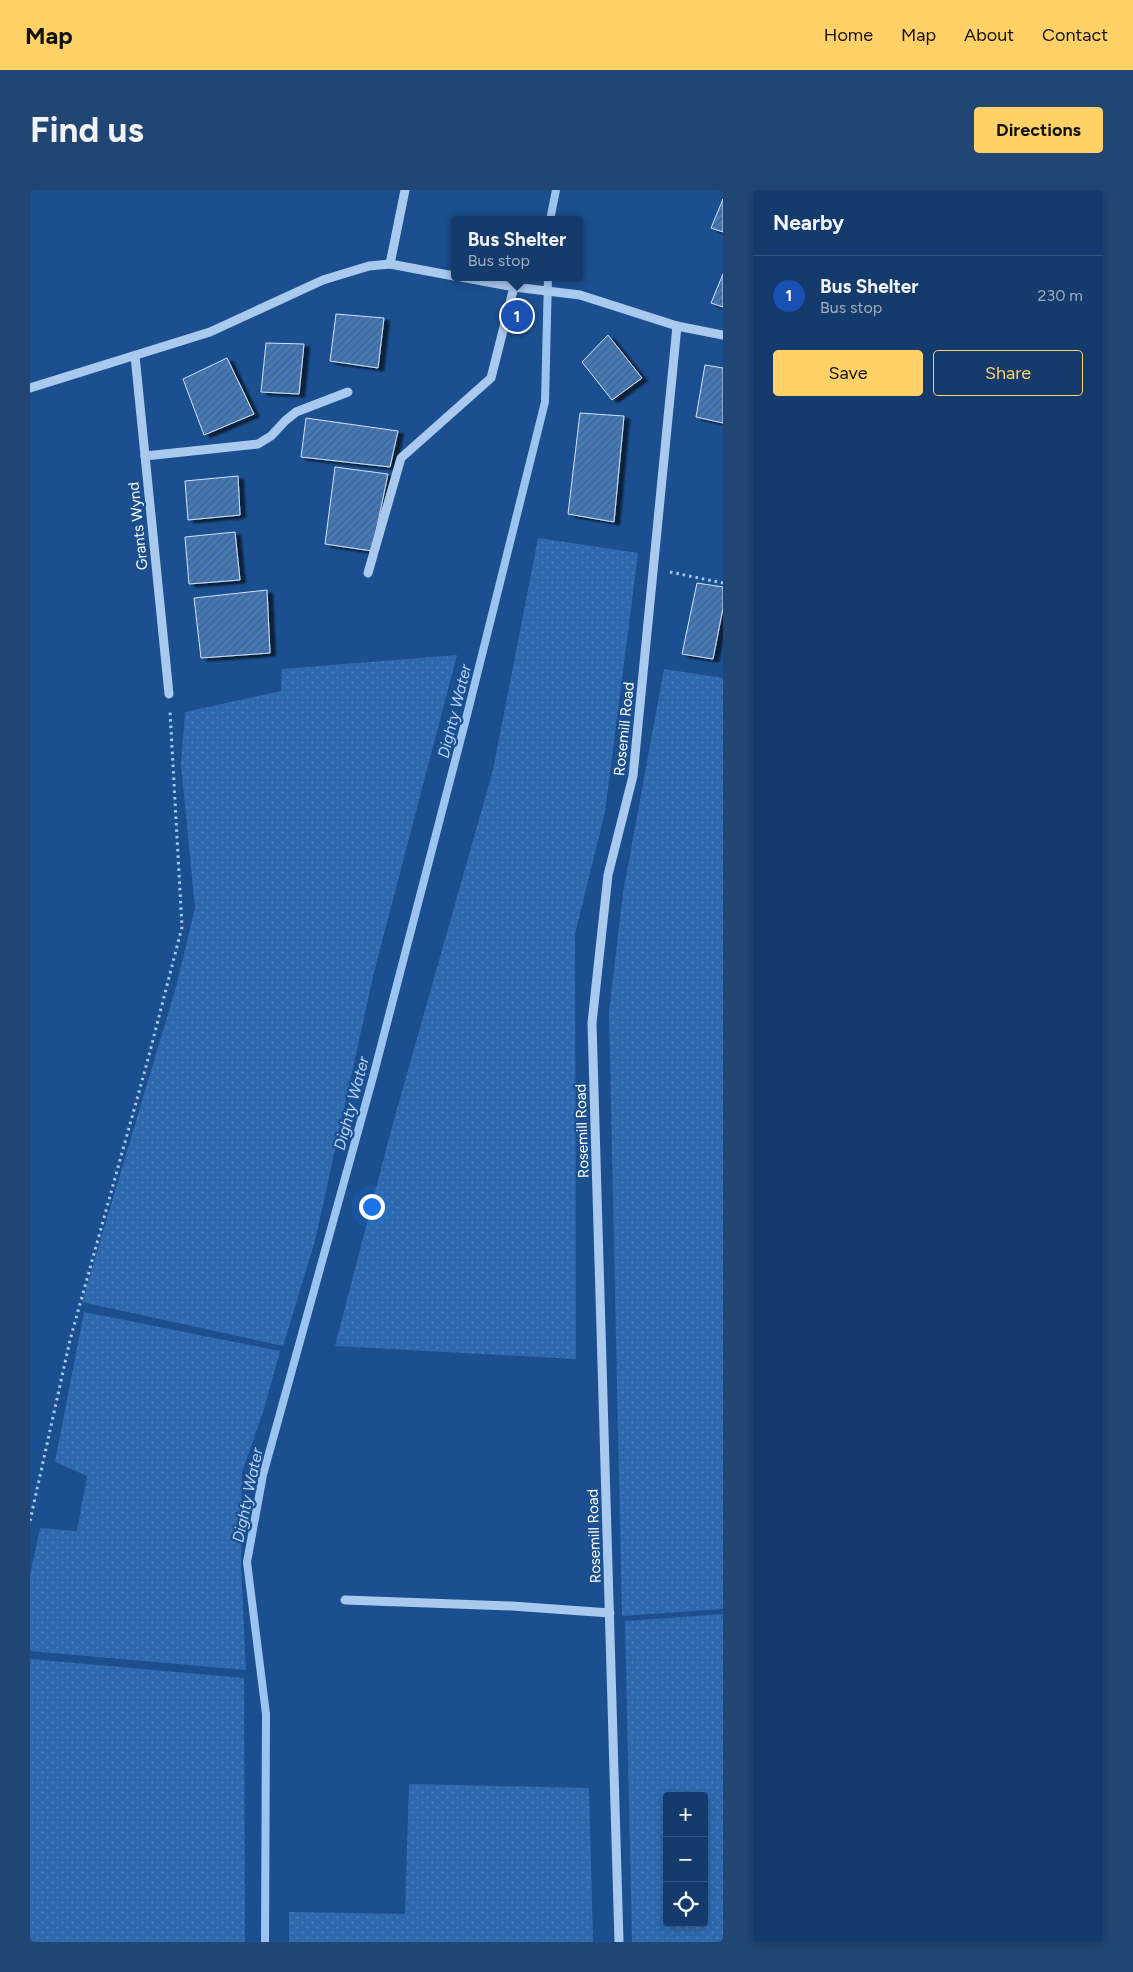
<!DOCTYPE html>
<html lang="en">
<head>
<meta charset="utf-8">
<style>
	:root { --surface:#143b6b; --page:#214673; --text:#f1f3f6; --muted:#9dadc1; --line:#33557e; --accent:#ffd166 }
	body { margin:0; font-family:Figtree,sans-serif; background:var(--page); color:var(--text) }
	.controls { position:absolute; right:15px; bottom:15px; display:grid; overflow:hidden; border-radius:5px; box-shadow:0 2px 8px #0003 }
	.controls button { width:45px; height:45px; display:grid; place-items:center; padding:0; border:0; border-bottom:1px solid var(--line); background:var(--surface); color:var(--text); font:25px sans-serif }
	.you { position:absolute; left:341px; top:1016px; width:18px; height:18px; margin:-12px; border:4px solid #fff; border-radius:50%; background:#1a73e8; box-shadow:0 0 0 8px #1a73e833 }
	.badge { display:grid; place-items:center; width:32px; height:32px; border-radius:50%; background:var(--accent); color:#fff; font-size:16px; font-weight:700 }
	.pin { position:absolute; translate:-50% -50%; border:2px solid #fff; box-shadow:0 1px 5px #0006 }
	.popup { position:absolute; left:421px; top:26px; width:132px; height:65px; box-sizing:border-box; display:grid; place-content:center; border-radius:5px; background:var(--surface); filter:drop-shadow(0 1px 4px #0005); font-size:16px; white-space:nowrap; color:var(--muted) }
	.popup b { font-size:19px; color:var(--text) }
	.popup::after { content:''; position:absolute; left:50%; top:100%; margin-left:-10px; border:10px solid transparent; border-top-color:var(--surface) }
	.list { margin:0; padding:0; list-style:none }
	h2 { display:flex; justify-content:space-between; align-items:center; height:65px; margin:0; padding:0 20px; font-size:21px }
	h2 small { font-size:16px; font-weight:400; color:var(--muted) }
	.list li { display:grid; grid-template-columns:32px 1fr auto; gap:15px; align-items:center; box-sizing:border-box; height:80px; padding:0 20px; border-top:1px solid var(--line) }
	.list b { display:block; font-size:19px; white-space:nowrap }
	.list p { margin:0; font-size:16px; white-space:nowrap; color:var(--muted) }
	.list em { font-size:16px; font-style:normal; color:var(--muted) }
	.actions { display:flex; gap:10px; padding:15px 20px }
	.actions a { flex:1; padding:11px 0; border:1px solid var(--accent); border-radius:5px; text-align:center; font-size:18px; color:var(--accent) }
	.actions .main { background:var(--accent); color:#111 }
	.icon { flex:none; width:28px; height:28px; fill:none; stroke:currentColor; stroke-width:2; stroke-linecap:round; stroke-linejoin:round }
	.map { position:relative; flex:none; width:693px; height:1752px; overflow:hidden; border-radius:5px }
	header { display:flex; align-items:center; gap:30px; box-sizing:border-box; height:70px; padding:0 25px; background:var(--accent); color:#111 }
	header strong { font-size:24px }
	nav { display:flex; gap:28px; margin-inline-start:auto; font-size:18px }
	.intro { display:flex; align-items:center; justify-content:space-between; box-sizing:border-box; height:120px; padding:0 30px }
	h1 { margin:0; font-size:35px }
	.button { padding:12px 22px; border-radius:5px; background:var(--accent); color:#111; font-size:18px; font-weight:700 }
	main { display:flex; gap:30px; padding:0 30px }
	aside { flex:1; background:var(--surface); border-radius:5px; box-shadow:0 2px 8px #0003 }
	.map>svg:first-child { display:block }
</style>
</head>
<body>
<header>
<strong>Map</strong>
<nav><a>Home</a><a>Map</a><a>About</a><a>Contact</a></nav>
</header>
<div class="intro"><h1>Find us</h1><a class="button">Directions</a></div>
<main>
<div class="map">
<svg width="693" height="1752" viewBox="0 0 693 1752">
	<defs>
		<pattern id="grass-dots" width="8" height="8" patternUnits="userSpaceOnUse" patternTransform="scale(1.25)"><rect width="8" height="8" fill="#2e69ad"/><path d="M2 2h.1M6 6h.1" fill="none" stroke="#4d80b9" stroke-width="1.8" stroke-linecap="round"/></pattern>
		<pattern id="building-hatch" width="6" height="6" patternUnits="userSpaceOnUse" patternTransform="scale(1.25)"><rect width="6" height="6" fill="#4478b7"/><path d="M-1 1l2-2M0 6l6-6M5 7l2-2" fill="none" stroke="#486282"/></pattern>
		<filter id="shadow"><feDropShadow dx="5.5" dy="3" stdDeviation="1" flood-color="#0009"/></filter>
	</defs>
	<rect width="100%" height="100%" fill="#1b4f8f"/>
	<g fill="url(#grass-dots)" fill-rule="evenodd">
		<polygon points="508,348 608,363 575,622 545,744 546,1169 305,1156 363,933 463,580"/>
		<polygon points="427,465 344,782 285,1051 253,1156 52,1112 146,797 165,718 151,575 155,522 251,501 252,479"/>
		<polygon points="634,479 693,488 693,1419 592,1426 579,822 593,703"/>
		<polygon points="54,1122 250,1161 234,1219 212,1282 211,1377 216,1480 0,1461 0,1385 10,1338 47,1341 57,1286 25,1272"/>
		<path d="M693 1424V1752H602L595 1431ZM637 1606H674V1733H637Z"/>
		<polygon points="0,1469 214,1488 215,1752 0,1752"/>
		<polygon points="379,1594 559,1598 563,1752 259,1752 259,1722 375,1724"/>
	</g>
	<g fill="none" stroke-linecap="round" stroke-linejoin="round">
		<g stroke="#9cc4f0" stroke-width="8">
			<polyline points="520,30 526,0"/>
			<polyline points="235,1752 236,1524 217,1372 233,1285 343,887 438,521 515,212 518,87"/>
		</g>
	</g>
	<g fill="url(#building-hatch)" stroke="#cfe3fa" filter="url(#shadow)">
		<polygon points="693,9 693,42 681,38"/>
		<polygon points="693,84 693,117 681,113"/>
		<polygon points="306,124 354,128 348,178 300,171"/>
		<polygon points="578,145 612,188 582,210 552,172"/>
		<polygon points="236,153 274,154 269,204 231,202"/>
		<polygon points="197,168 224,224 174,245 153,189"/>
		<polygon points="675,175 693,178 693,233 666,227"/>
		<polygon points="550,223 594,226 584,332 538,324"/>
		<polygon points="276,228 368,241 360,277 271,267"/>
		<polygon points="305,277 358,284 342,361 295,354"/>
		<polygon points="208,286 210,325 158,330 155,291"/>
		<polygon points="205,342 210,390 159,394 155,347"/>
		<polygon points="667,393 693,397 693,418 683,469 652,464"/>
		<polygon points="237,400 240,463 171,468 164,408"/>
	</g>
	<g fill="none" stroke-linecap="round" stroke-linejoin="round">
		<g stroke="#a9c9ee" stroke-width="3" stroke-dasharray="2.5 4" stroke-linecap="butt">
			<polyline points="640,382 693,393"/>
			<polyline points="0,1331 40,1150 117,873 152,737 140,521"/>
		</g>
		<g stroke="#a9c9ee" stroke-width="9">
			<polyline points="360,74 375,0"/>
			<polyline points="431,87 484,97 550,105 647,136 693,145"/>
			<polyline points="105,166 139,504"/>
			<polyline points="0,198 180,142 293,90 339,76 360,74 424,86"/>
			<polyline points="115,266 228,254 241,246 255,231 266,222 318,202"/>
			<polyline points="338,383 371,268 461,188 484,97"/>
			<polyline points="315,1410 482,1416 580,1423"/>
			<polyline points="589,1752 562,833 578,685 603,586 647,136"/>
		</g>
	</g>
	<g text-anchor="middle" stroke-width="4.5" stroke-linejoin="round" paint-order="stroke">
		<g font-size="15" fill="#fff" stroke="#1b4f8f">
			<text transform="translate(108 336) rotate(-96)" y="5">Grants Wynd</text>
			<text transform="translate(594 539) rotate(-84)" y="5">Rosemill Road</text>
			<text transform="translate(552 941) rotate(-92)" y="5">Rosemill Road</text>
			<text transform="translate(564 1346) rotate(-92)" y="5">Rosemill Road</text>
		</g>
		<g font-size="16" font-style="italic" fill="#b5d3f5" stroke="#1b4f8f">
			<text transform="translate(424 521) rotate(-76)" y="6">Dighty Water</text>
			<text transform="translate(321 913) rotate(-75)" y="6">Dighty Water</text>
			<text transform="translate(217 1305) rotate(-78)" y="6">Dighty Water</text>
		</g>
	</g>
</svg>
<div class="controls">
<button>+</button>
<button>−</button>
<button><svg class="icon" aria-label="locate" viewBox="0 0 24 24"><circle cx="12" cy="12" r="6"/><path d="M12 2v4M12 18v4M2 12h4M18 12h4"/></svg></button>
</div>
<div class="you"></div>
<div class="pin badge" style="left:487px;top:126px;background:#1a4fb4">1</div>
<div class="popup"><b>Bus Shelter</b>Bus stop</div>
</div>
<aside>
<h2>Nearby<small></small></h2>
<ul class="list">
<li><span class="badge" style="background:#1a4fb4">1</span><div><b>Bus Shelter</b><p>Bus stop</p></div><em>230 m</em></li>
</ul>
<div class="actions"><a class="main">Save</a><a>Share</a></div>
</aside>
</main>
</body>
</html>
